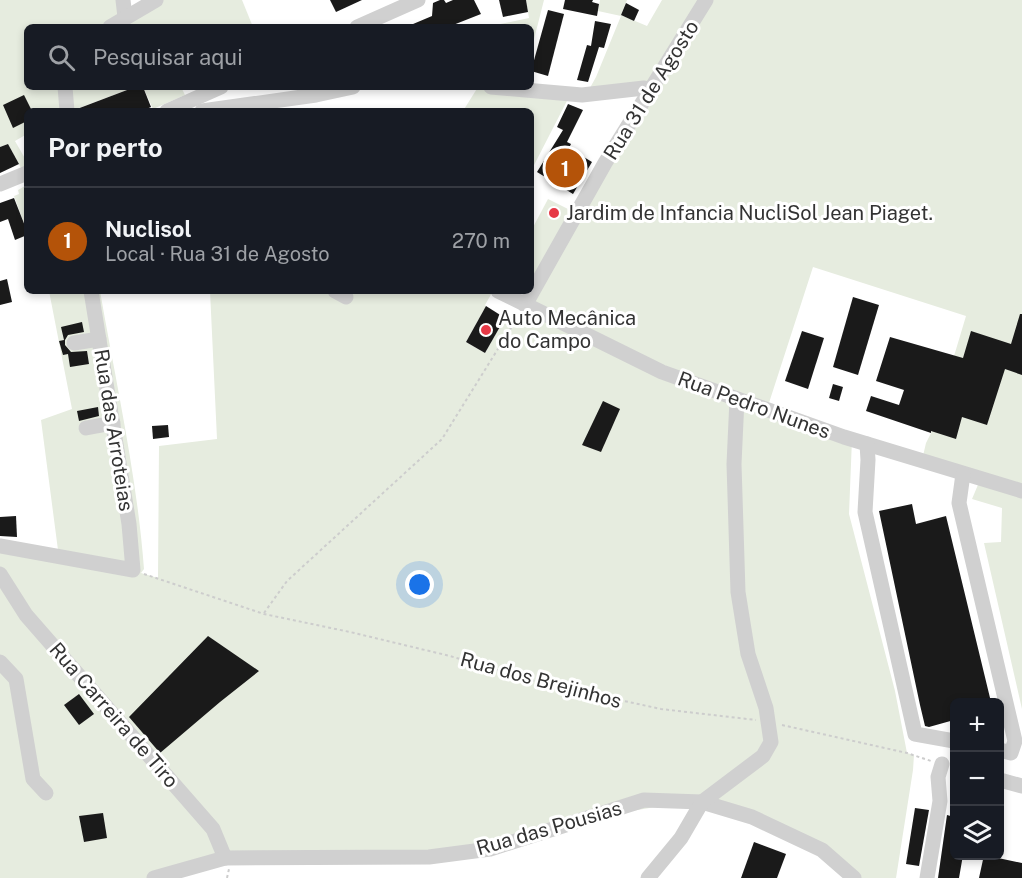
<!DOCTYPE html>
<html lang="pt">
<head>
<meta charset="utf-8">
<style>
	:root { --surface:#171b24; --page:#20242c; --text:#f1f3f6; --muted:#9ea1a6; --line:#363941; --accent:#b45309 }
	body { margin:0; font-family:"Public Sans",sans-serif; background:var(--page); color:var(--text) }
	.controls { position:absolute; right:18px; bottom:18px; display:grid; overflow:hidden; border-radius:9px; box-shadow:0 3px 9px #0003 }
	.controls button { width:54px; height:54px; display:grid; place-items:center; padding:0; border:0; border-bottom:2px solid var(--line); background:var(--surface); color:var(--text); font:30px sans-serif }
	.you { position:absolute; left:420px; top:585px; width:21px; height:21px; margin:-15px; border:4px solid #fff; border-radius:50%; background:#1a73e8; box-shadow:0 0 0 9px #1a73e833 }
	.badge { display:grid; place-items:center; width:39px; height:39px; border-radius:50%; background:var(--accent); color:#fff; font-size:20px; font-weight:700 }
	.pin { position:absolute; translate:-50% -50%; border:3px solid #fff; box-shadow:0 2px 6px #0006 }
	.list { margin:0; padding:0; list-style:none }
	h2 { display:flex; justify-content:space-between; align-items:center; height:78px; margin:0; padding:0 24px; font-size:26px }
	h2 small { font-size:20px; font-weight:400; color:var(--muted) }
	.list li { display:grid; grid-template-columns:39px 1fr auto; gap:18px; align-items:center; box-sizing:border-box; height:108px; padding:0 24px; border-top:2px solid var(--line) }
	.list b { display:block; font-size:22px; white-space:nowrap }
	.list p { margin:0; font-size:20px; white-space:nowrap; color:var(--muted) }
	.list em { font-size:20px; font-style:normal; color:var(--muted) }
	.icon { flex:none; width:33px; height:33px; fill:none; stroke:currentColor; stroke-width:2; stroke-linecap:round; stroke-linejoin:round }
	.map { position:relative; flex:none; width:1022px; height:878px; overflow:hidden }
	.search { position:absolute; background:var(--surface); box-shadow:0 3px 9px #0003; left:24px; top:24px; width:510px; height:66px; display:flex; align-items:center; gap:15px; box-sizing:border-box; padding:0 21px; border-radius:9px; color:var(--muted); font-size:22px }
	.panel { position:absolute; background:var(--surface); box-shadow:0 3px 9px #0003; left:24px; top:108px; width:510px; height:186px; border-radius:9px }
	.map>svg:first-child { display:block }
</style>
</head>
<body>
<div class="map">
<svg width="1022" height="878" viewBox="0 0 1022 878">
	<rect width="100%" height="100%" fill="#fff"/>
	<g fill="#e6ecdf">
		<polygon points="0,0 121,0 123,16 107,27 27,27 27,87 135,87 71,111 27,111 27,134 15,141 27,162 27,166 21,168 8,144 0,147"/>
		<polygon points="157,0 242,0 253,27 110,27"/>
		<polygon points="526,0 544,0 531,51 531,27 486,27 529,18"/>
		<path d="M600 0H627L621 15 647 26 662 0H1022V709L984 543 1001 542 1002 508 972 499 980 480 922 460 926 443 931 433 966 316 813 267 767 409 852 439 849 514 895 691 907 753 914 755 913 770 896 878H854L822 850 752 817 685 802 584 819 490 849 225 858 154 878H0V544L58 550 41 420 72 409 49 291H100C116 383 137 476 144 569L141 573 158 578 159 446 217 439 210 291H493L485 305 486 306 466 342 485 353 505 318 514 322 525 305 650 90 586 95 596 77 621 16 598 11Z"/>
		<polygon points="143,87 181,87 185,95 153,109"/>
		<polygon points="478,87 570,95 531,171 531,111 463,111"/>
		<polygon points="27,185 27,225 25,226 14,196 19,194 18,190"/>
		<polygon points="548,199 574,212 531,287 531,231"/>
	</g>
	<g fill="#1a1a1a">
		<polygon points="330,0 362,0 336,12"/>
		<polygon points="440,0 444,0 446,3 453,0 474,0 481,14 448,27 406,27 432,16 433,3"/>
		<polygon points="499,0 526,0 528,12 503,17"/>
		<polygon points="565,0 593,0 592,2 599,4 597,16 563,9"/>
		<polygon points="626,3 639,10 634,21 621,15"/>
		<polygon points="548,10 564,14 548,76 531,71"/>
		<polygon points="595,21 611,24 604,48 599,47 588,82 577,80 587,45 591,46"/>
		<polygon points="135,87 143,87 151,107 142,111 77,111 77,109"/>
		<polygon points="24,95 32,111 27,111 27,121 13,128 3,105"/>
		<polygon points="568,104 583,110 567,142 571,144 569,148 592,162 573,194 537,172 563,130 557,127"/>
		<polygon points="8,144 19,164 0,173 0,147"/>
		<polygon points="14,198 25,226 27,225 27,235 15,240 8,219 0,222 0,203"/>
		<polygon points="7,279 12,302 0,305 0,281"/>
		<polygon points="853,297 879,305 858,375 833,367"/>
		<polygon points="486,306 505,318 485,353 466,342"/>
		<polygon points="1020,314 1022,314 1022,375 1005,369 987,425 962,417 956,439 931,431 931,433 866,411 871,396 899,405 904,390 876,381 890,337 963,358 971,331 1011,344"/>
		<polygon points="82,322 84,332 68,335 65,340 65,345 71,352 87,351 89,364 70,367 68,354 63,355 59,341 64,340 61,327"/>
		<polygon points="802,331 824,338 808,389 785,381"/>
		<polygon points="833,384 843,387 839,401 829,398"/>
		<polygon points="603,401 620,409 601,452 582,445"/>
		<polygon points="98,407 99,416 79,421 77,411"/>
		<polygon points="168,425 169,437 153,439 152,426"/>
		<polygon points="912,504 916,524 946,516 991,702 954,702 954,720 929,727 925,726 920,705 879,511"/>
		<polygon points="16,516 17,537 0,536 0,517"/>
		<polygon points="208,636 259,671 220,702 160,753 129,717"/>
		<polygon points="79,694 94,714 79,725 64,705"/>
		<polygon points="915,808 929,810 919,866 906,864"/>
		<polygon points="103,813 107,838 84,842 79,816"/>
		<polygon points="947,815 954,817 954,855 963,855 959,878 938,878"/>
		<polygon points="754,842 786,854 777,878 741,878"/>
		<polygon points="984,855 1022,863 1022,878 979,878"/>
	</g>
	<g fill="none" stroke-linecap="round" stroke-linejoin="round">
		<g stroke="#cdcdcd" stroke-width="2" stroke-dasharray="3 3" stroke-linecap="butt">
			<polyline points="144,574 264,614 350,632 450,656 537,682 661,709 756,720"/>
			<polyline points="264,613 287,581 442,439 519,315"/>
			<polyline points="782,725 907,753 931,761"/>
			<polyline points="227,878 229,869"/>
		</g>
		<g stroke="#d0d0d0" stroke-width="15">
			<polyline points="123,0 125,17"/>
			<polyline points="110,27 156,0"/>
			<polyline points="357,27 418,0"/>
			<polyline points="65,87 67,111"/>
			<polyline points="491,87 582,95 644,88 651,90"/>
			<polyline points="167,111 221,87"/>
			<polyline points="202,111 316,95 353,87"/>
			<polyline points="0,184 27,173"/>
			<polyline points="335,291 346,297"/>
			<polyline points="498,291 662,372 844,437 1022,491"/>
			<polyline points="525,305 605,163 706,0"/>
			<polyline points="74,343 99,339"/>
			<polyline points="86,428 113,423"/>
			<polyline points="867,444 868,460 865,512 915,734 954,741"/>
			<polyline points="963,474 959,503 1015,741 1011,753 1000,750"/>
			<polyline points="0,546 133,570 129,524 91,291"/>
			<polyline points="0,574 26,615 213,829 225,858"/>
			<polyline points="0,662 16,679 33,779 46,793"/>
			<polyline points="1000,780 1022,786"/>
			<polyline points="154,878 225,858 429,857 490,849 644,800 702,802 752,817 822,850 854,878"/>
			<polyline points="648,878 681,838 702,802 763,756 771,742 766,708 748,654 738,592 734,464 737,399"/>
			<polyline points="927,878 940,801 938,777 942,764"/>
		</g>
	</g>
	<g fill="#e63946" stroke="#fff" stroke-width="2">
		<circle cx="554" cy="213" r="6"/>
		<circle cx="486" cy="330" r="6"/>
	</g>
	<g text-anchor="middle" stroke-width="6" stroke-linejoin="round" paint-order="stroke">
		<g font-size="20" fill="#333" stroke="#fff">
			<text transform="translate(651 90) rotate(-58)" y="7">Rua 31 de Agosto</text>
			<text transform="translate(754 405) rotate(20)" y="7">Rua Pedro Nunes</text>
			<text transform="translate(114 430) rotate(81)" y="7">Rua das Arroteias</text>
			<text transform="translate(541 680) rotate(15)" y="7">Rua dos Brejinhos</text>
			<text transform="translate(114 715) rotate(49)" y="7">Rua Carreira de Tiro</text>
			<text transform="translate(549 828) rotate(-16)" y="7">Rua das Pousias</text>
		</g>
		<g font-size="20" fill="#333" stroke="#fff" text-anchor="start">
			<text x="566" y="220">Jardim de Infancia NucliSol Jean Piaget.</text>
			<text x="498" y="325">Auto Mecânica<tspan x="498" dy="23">do Campo</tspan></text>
		</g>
	</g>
</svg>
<div class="controls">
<button>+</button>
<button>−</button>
<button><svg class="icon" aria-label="layers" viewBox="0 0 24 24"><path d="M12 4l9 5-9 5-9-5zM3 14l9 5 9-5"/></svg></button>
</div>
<div class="you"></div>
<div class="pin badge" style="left:565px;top:168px">1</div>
<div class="search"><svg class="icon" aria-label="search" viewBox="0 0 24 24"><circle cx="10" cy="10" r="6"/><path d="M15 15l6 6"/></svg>Pesquisar aqui</div>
<section class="panel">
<h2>Por perto<small></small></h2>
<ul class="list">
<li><span class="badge">1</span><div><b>Nuclisol</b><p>Local · Rua 31 de Agosto</p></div><em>270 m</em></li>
</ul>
</section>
</div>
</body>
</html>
